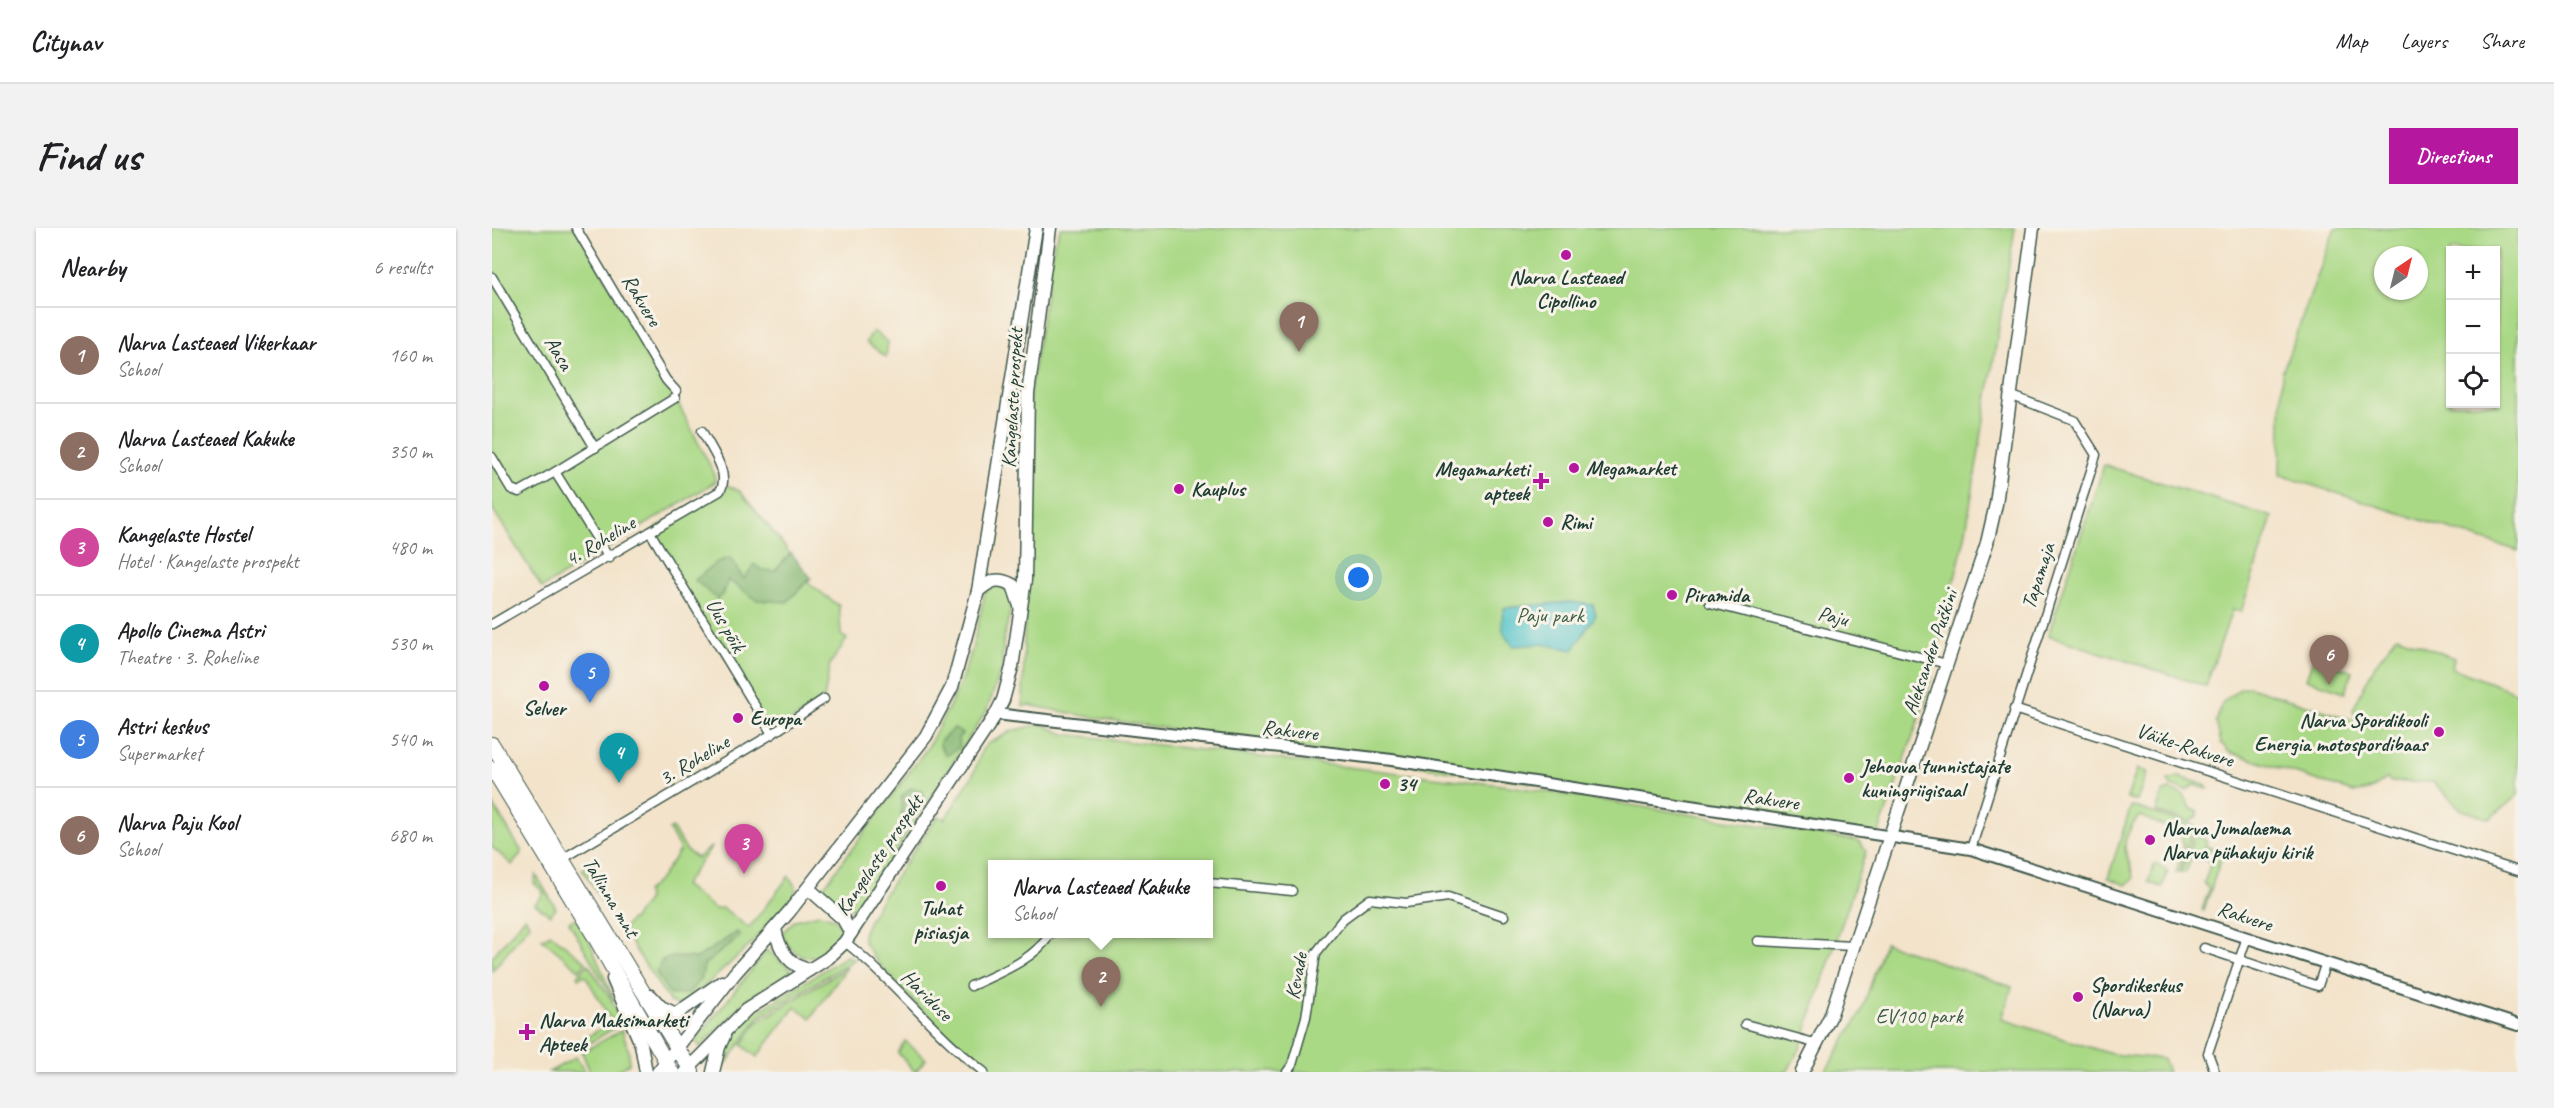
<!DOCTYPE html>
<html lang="en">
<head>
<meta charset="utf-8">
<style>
	:root { --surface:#fff; --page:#f2f2f2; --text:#202124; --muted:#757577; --line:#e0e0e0; --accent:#b5179e }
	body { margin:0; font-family:Caveat,sans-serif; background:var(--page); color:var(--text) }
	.controls { position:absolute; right:18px; top:18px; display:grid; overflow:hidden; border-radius:0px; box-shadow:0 2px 4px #0004 }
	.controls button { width:54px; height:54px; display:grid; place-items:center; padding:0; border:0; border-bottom:2px solid var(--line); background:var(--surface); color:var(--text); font:30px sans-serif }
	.compass { position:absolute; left:1882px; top:18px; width:54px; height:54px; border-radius:50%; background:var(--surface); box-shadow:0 2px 4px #0004; rotate:35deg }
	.you { position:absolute; left:867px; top:350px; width:21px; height:21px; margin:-15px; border:4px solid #fff; border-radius:50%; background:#1a73e8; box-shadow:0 0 0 9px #1a73e833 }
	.badge { display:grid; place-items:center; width:39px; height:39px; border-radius:50%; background:var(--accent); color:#fff; font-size:20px; font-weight:700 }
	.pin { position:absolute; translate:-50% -50px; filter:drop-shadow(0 2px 3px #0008) }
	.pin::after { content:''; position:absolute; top:32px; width:21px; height:18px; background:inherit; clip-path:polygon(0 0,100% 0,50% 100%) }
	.popup { position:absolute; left:496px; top:632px; width:225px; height:78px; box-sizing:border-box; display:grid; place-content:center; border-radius:0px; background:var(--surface); filter:drop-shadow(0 2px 4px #0005); font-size:20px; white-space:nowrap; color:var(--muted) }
	.popup b { font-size:22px; color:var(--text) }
	.popup::after { content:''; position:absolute; left:50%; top:100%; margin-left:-12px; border:12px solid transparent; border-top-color:var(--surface) }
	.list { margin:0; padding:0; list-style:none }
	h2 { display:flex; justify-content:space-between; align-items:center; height:78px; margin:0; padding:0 24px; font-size:26px }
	h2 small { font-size:20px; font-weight:400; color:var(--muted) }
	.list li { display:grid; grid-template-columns:39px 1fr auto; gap:18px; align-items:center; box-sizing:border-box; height:96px; padding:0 24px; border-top:2px solid var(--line) }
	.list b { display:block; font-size:22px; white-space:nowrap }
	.list p { margin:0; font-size:20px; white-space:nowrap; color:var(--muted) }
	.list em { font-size:20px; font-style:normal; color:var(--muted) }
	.icon { flex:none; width:33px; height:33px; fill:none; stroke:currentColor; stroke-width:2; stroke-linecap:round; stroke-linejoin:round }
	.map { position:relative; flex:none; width:2026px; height:844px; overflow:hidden; border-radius:0px }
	header { display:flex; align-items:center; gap:36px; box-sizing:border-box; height:84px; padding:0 30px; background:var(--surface); border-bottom:2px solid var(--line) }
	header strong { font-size:28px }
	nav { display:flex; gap:33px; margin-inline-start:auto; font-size:21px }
	.intro { display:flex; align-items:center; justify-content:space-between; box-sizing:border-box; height:144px; padding:0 36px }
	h1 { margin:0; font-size:42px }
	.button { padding:15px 27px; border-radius:0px; background:var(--accent); color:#fff; font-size:21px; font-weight:700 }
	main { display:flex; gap:36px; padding:0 36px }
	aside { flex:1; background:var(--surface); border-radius:0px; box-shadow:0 2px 4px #0004 }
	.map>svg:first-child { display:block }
</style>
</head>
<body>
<header>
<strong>Citynav</strong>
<nav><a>Map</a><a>Layers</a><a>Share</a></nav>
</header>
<div class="intro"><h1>Find us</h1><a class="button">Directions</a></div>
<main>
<aside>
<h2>Nearby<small>6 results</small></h2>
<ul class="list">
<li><span class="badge" style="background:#8d6e63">1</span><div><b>Narva Lasteaed Vikerkaar</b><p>School</p></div><em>160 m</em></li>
<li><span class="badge" style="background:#8d6e63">2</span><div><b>Narva Lasteaed Kakuke</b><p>School</p></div><em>350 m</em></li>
<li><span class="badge" style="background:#d1479c">3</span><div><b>Kangelaste Hostel</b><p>Hotel · Kangelaste prospekt</p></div><em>480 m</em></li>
<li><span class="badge" style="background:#0f9aa8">4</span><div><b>Apollo Cinema Astri</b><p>Theatre · 3. Roheline</p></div><em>530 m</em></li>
<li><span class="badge" style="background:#3f7fe0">5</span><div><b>Astri keskus</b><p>Supermarket</p></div><em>540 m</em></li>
<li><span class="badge" style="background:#8d6e63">6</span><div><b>Narva Paju Kool</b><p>School</p></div><em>680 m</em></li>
</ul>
</aside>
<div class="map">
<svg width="2026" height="844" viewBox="0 0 2026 844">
	<rect width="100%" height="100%" fill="#f7f3e8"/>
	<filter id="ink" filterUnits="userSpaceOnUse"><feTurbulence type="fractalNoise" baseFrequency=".0167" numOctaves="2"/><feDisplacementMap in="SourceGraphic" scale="12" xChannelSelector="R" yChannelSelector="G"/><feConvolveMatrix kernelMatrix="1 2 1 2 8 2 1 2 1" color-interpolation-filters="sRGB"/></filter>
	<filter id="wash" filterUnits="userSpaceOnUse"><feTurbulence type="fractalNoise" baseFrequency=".008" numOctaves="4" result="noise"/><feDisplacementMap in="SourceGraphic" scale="24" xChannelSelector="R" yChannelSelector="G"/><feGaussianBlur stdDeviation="1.35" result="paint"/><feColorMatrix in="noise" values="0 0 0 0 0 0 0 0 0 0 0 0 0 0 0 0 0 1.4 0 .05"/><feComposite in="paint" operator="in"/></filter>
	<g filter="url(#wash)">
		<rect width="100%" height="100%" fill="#f3e3ca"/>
		<g fill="#aad986" stroke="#648b5d" stroke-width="1.5" fill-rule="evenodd">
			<polygon points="0,0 84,0 174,152 222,245 223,254 50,360 0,280"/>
			<polygon points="569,0 1523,0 1473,309 1432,477 1386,607 598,489 536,477 531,479 536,177 562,16"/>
			<path d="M1843 0H2026V323L1788 247 1790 145ZM2004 22V176H1958V22ZM1891 27H1927V63H1891Z"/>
			<polygon points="381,103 396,114 394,129 374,114"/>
			<polygon points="1612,237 1780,289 1749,384 1740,382 1714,458 1556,408"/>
			<polygon points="232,256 248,263 293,319 318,356 347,378 349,407 355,411 338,436 332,471 280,506 158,304"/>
			<polygon points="502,357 512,359 517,364 520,375 511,414 510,440 495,482 365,684 330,661 436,519 465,463 480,422 493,365"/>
			<path d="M1905 408 1962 430 1960 440 2026 465V567L1998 591 1970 582 1941 554H1899L1895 550C1884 560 1876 564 1861 564L1737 524 1729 515 1724 494 1731 474 1748 461 1758 459 1864 493 1861 481 1883 437Z"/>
			<polygon points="1821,430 1860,443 1853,464 1814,451"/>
			<path d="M549 496 572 506 1018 558 1361 612 1368 614 1374 624 1308 821 1295 844H500C489 836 477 828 467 819 451 804 370 725 371 709 371 691 433 608 446 588L453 591 481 547 490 522 495 516 520 503ZM501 636H717V706H501Z"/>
			<polygon points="1645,541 1655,544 1645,573 1635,570"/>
			<polygon points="1687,549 1713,557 1716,561 1702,557 1694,563 1679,558 1676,552"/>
			<polygon points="1677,562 1692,567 1699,581 1706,583 1705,588 1698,594 1664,584 1670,565"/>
			<polygon points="0,575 30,624 20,637 0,619"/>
			<path d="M1639 578 1702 598 1687 645 1684 644 1692 618 1688 605 1648 588C1641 593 1633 609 1633 618 1633 629 1641 639 1641 651L1634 657 1616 650Z"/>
			<polygon points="180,600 195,623 205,630 220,618 192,657 223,681 231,680 257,700 297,648 304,660 302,667 256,719 193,776 187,777 178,774 131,703 138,692 141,692 156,671 154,664 169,650 187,623 188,621 177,602"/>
			<polygon points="1702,607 1713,611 1715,615 1708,632 1700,629 1694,644 1689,645"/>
			<polygon points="1716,619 1731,624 1712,683 1710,682 1717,661 1712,655 1719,634 1712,631"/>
			<polygon points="1664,636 1676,643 1670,659 1656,654 1662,637"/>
			<polygon points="94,638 120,681 116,683 90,641"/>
			<polygon points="44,647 64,680 58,687 43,676 52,665 42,655"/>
			<path d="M327 686C340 688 346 691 351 703 340 719 325 739 304 724 297 719 292 714 290 705L303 692Z"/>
			<polygon points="33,689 38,696 0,743 0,729"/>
			<polygon points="83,690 97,712 123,774 77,694"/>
			<polygon points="59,706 94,734 87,742 50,711"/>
			<polygon points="1393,715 1520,759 1510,791 1619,826 1671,831 1676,844 1333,844 1369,785"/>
			<polygon points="275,722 301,743 257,770 208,819 203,813"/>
			<polygon points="354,728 363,731 266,790 234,836 227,840 235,812 254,791"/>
			<polygon points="96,736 119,771 128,792 124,799 88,821 85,815 120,794 93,747 87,750 85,748"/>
			<polygon points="355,739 319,790 303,779 265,829 250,817 264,795"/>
			<polygon points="130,802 137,824 137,836 123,844 98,844 90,824"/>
			<polygon points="413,813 434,831 423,844 406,825"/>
			<polygon points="84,829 93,844 57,844"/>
		</g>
		<g fill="#87b973" stroke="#537b54" stroke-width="1.5">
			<polygon points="299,325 319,350 295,374 265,372 236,352 230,367 225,371 203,352 225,334 238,330 252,351 262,336 270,342 283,343"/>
			<polygon points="462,500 470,506 466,510 468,519 454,528 448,518 448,513"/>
			<path d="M419 560 431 562C435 577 424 589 409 588L410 568Z"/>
			<polygon points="245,704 248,708 212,737 210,749 196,766 178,767 164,744 170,732 181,729 205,730"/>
		</g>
		<path fill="#56c4ca" stroke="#3a807f" stroke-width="1.5" d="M1078 374 1101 377 1104 387 1081 422 1050 416 1022 418C1010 409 1008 395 1012 380Z"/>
	</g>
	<g filter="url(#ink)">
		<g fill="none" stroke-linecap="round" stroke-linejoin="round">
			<g stroke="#3f564a" stroke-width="11">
				<g id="minor">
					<polyline points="84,0 174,152 184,163"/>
					<polyline points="0,49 103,220"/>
					<polyline points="0,229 19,261 27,264 63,244"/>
					<polyline points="158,304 280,506"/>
					<polyline points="117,330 63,244 183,170"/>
					<polyline points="1218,375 1455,436"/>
					<path d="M0 396 228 263C239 245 218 220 210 203"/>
					<polyline points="1522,481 2026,643"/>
					<polyline points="1479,621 1604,227 1582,192 1518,167"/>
					<polyline points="67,633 280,506 332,471"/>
					<polyline points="717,655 800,663"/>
					<polyline points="1266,713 1361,718"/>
					<path d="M353 714C403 753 441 805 492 844"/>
					<polyline points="1712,720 1826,758 1834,734"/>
					<path d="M479 758C505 746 544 731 558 706"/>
					<polyline points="1253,796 1326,816"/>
					<polyline points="795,844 800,837 814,789 824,725 851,691 878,671 914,675 956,669 1012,688"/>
					<polyline points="1723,844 1716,825 1755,709"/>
				</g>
			</g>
			<g stroke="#3f564a" stroke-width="14">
				<polyline id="tertiary" points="504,486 900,532 1479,621 2026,797"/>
			</g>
			<g stroke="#3f564a" stroke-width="15">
				<g id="secondary">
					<path d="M486 363C499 352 505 349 521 357L528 378"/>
					<polyline points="316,660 351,691 359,705"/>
					<path d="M283 701C287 721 296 737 317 742"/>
					<polyline points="121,751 149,816 154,844"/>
					<polyline points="159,768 169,779 184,786 230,754"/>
					<polyline points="166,844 243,745 297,684 434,508 460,459 486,363 544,0"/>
					<polyline points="193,844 254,782 336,730 353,714 504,486 511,472 520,439 533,352 536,166 558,0"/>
					<polyline points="221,844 227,819 232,808"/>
					<polyline points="1310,844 1338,789 1495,315 1504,276 1541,0"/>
				</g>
			</g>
			<g stroke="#3f564a" stroke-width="16">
				<g id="trunk">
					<polyline points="0,516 200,844"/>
					<polyline points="0,540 101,706 180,844"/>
				</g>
			</g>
			<use href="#minor" stroke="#fff" stroke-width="8"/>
			<use href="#tertiary" stroke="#fff" stroke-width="10"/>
			<use href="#secondary" stroke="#fff" stroke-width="12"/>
			<use href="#trunk" stroke="#fff" stroke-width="14"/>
		</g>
	</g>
	<g fill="#b5179e" stroke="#f7f3e8" stroke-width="2">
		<circle cx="1074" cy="27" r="6"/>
		<circle cx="1082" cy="240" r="6"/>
		<path d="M1046 244h6v6h6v6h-6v6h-6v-6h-6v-6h6z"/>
		<circle cx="687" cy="261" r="6"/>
		<circle cx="1056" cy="294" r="6"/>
		<circle cx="1180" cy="367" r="6"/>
		<circle cx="52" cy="458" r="6"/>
		<circle cx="246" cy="490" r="6"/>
		<circle cx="1947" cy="504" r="6"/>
		<circle cx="1357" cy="550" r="6"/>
		<circle cx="893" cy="556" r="6"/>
		<circle cx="1658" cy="612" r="6"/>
		<circle cx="449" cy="658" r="6"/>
		<circle cx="1586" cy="769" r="6"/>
		<path d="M32 795h6v6h6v6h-6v6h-6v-6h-6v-6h6z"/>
	</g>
	<g text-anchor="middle" stroke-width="6" stroke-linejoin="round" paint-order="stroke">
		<g font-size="21" font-weight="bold" fill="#1f3d34" stroke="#f7f3e8" text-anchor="start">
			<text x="1074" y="56" text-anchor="middle">Narva Lasteaed<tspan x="1074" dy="24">Cipollino</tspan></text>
			<text x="1094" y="247">Megamarket</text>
			<text x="1037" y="248" text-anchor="end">Megamarketi<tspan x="1037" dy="24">apteek</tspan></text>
			<text x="699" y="268">Kauplus</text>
			<text x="1068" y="301">Rimi</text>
			<text x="1192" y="374">Piramida</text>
			<text x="52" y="487" text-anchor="middle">Selver</text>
			<text x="258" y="497">Europa</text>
			<text x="1935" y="499" text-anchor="end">Narva Spordikooli<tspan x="1935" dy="24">Energia motospordibaas</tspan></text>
			<text x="1369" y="545">Jehoova tunnistajate<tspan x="1369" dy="24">kuningriigisaal</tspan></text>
			<text x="905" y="563">34</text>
			<text x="1670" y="607">Narva Jumalaema<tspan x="1670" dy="24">Narva pühakuju kirik</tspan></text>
			<text x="449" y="687" text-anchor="middle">Tuhat<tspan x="449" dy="24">pisiasja</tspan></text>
			<text x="1598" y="764">Spordikeskus<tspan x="1598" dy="24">(Narva)</tspan></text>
			<text x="47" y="799">Narva Maksimarketi<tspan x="47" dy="24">Apteek</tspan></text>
		</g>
		<g font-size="21" fill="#1f3d34" stroke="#f7f3e8">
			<text transform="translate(150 72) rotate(59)" y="7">Rakvere</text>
			<text transform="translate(67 125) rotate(59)" y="7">Aasa</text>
			<text transform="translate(520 170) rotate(-87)" y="7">Kangelaste prospekt</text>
			<text transform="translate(108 313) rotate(-31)" y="7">4. Roheline</text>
			<text transform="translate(1546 348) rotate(-72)" y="7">Tapamaja</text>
			<text transform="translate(1341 388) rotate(14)" y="7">Paju</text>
			<text transform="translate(234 397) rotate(60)" y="7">Uus põik</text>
			<text transform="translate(1438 424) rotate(-71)" y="7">Aleksander Puškini</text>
			<text transform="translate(798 502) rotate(7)" y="7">Rakvere</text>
			<text transform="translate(1693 517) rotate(18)" y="7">Väike-Rakvere</text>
			<text transform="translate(202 532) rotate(-31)" y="7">3. Roheline</text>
			<text transform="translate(1279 571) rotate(8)" y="7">Rakvere</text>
			<text transform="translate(387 627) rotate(-56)" y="7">Kangelaste prospekt</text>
			<text transform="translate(119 669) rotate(59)" y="7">Tallinna mnt</text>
			<text transform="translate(1753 688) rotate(18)" y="7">Rakvere</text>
			<text transform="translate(804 748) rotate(-79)" y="7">Kevade</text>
			<text transform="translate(435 767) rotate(45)" y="7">Hariduse</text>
		</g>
		<g font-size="21" fill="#3b5c44" stroke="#f7f3e8">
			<text x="1058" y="394">Paju park</text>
			<text x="1427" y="795">EV100 park</text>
		</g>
	</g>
</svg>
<div class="controls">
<button>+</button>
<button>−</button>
<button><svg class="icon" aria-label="locate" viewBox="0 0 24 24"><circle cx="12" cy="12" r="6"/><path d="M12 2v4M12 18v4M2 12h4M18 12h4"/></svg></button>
</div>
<svg class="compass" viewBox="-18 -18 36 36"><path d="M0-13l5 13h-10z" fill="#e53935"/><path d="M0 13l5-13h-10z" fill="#757577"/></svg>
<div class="you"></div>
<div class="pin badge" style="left:807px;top:124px;background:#8d6e63">1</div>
<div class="pin badge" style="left:609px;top:779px;background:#8d6e63">2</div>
<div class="popup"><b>Narva Lasteaed Kakuke</b>School</div>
<div class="pin badge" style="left:252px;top:646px;background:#d1479c">3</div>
<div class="pin badge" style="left:127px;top:555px;background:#0f9aa8">4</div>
<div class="pin badge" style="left:98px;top:475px;background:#3f7fe0">5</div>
<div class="pin badge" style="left:1837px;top:457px;background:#8d6e63">6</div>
</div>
</main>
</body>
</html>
